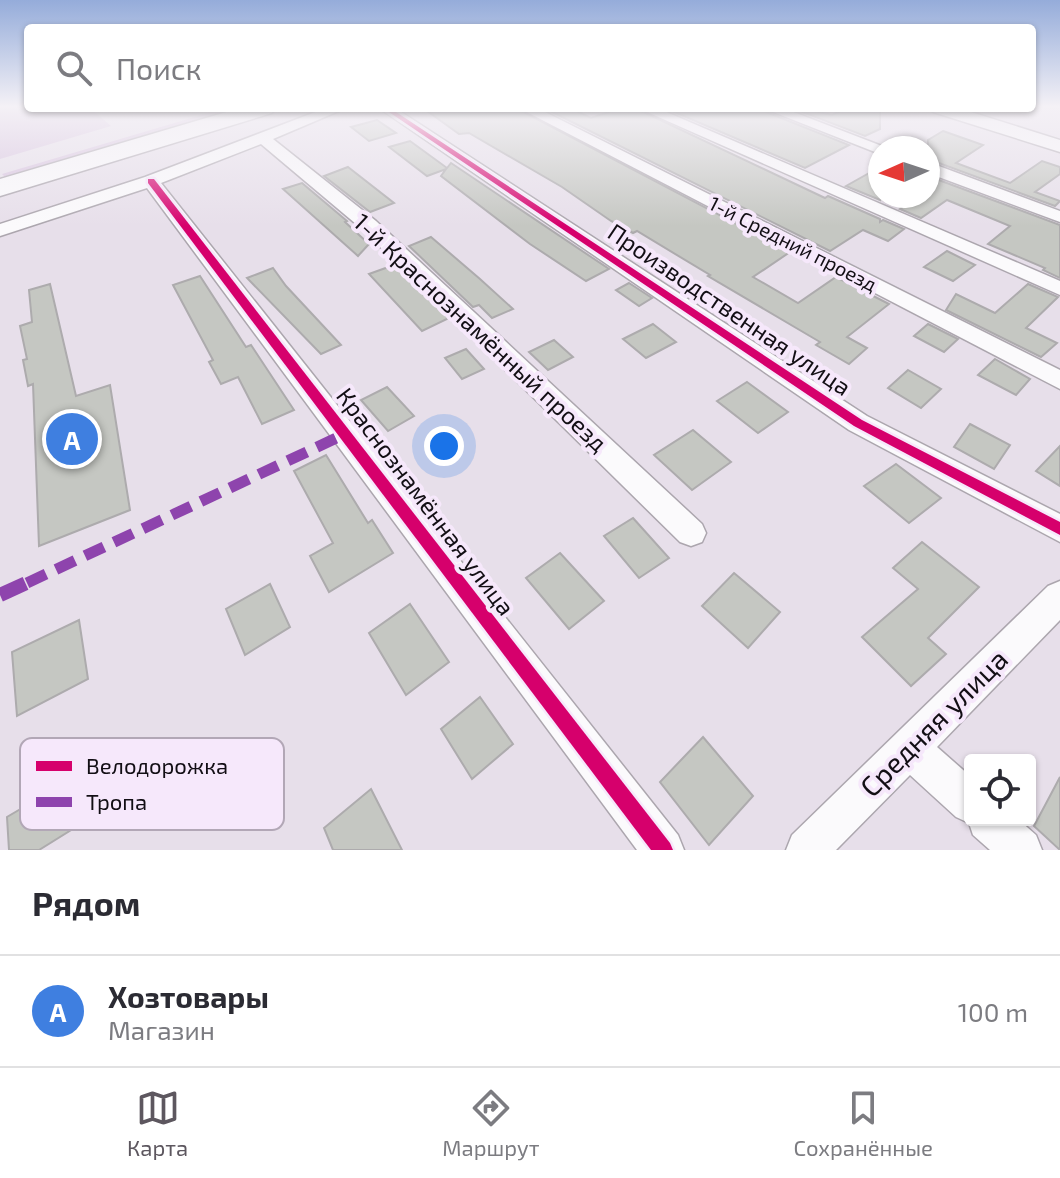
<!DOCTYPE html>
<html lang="ru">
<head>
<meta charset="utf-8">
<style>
	:root { --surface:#fff; --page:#f2f2f3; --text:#2b2b33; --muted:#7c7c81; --line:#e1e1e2; --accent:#5d575f }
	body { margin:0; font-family:"Exo 2",sans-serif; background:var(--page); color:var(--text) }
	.controls { position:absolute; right:24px; bottom:24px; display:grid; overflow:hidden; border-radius:8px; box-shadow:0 2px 6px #0004 }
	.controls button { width:72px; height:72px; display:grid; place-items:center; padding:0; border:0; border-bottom:2px solid var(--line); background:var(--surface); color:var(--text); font:40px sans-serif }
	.compass { position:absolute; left:868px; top:136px; width:72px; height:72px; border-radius:50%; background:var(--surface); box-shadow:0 2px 6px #0004; rotate:267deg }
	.you { position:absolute; left:444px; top:446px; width:28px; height:28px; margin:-20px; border:6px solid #fff; border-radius:50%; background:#1a73e8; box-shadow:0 0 0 12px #1a73e833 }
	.badge { display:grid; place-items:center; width:52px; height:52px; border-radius:50%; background:var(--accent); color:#fff; font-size:26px; font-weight:700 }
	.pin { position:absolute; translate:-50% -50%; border:4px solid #fff; box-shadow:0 2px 8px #0006 }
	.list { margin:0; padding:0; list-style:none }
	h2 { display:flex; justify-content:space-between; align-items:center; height:104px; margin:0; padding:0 32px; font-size:34px }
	h2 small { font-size:26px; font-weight:400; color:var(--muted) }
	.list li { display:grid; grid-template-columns:52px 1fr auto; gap:24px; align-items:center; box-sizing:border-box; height:112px; padding:0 32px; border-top:2px solid var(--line) }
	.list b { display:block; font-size:30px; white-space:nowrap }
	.list p { margin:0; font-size:26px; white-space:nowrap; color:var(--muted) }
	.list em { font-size:26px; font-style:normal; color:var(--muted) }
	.icon { flex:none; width:44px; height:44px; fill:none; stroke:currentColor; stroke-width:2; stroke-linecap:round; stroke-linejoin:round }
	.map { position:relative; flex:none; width:1060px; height:850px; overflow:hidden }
	.search { position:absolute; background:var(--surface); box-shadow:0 2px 6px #0004; left:24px; right:24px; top:24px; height:88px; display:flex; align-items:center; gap:20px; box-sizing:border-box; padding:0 28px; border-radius:8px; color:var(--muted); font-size:30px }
	.sheet { height:216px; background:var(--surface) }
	nav { display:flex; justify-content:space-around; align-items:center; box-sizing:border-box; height:112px; border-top:2px solid var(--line); background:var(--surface); font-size:22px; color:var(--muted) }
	nav a { display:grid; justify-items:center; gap:4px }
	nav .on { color:var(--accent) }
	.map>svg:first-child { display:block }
</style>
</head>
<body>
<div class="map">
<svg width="1060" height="850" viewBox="0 0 1060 850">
	<rect width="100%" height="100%" fill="#e7dfea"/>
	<g fill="#d7c2de">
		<polygon points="0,107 90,108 111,126 0,159"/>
		<polygon points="225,108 240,108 6,178 2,174"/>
	</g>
	<g fill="#c5c7c2" stroke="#adabad" stroke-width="2">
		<polygon points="423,108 516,108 790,252 753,277 798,303 836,277 889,304 847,337 867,348 849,364 816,345 820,342 708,276 710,275 637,231 633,233 611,221 562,187 469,133 459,134"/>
		<polygon points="544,108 570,108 591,118 621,108 635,108 825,198 828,196 880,219 880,222 883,220 904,229 888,241 863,230 830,251"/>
		<polygon points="665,108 756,108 849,145 805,168"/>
		<polygon points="801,108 832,115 847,108 880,108 880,129 865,136 797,110"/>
		<polygon points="377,120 396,133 369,141 351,127"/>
		<polygon points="943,131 983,145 956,163 1010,183 1042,161 1060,167 1060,174 1035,192 1060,201 1055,206 928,159 928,140"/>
		<polygon points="410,141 447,168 451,163 609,269 586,281 530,244 441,176 446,169 427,176 389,147"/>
		<polygon points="348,167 394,203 370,212 324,176"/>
		<polygon points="880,167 880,200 846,186"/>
		<polygon points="928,176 1060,225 1060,278 1043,270 1045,268 988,244 1010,226 947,200 921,218 900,209 919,196 928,196"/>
		<polygon points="302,183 347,221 345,222 369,244 358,256 283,189"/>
		<polygon points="431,237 480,279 513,309 492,318 479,305 473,307 409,246"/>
		<polygon points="947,251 975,265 953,281 924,267"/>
		<polygon points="394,265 449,318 422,331 369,274"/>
		<polygon points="273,268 286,286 341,345 321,354 247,278"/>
		<polygon points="200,276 246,347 251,345 294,410 262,424 238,377 221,384 209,362 213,360 173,285"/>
		<polygon points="629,283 652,298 639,306 616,290"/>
		<polygon points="50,284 76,396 110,385 130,510 39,546 33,384 28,386 23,360 27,359 20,326 32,322 29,290"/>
		<polygon points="1028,284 1058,297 1026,328 1057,343 1041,357 946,310 956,294 995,313"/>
		<polygon points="653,324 676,342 646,358 623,339"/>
		<polygon points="928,324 958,339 944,352 914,336"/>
		<polygon points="554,340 573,357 548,370 529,352"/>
		<polygon points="466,349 484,369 462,379 445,358"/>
		<polygon points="995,359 1030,379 1016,395 978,375"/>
		<polygon points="908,370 941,389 921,408 888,388"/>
		<polygon points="747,382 788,412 758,433 717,401"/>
		<polygon points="387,387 414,416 388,431 361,400"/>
		<polygon points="970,424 1010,445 994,469 954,447"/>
		<polygon points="693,430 731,462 692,490 654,455"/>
		<polygon points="1060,446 1060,486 1036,471"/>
		<polygon points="326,455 368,523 372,520 393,553 329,592 310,556 333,543 294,471"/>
		<polygon points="896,464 941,498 909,523 864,486"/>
		<polygon points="633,518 669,558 639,578 604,536"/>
		<polygon points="922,542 979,587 928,638 946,654 911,686 862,637 918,589 893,568"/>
		<polygon points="560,553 604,601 569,629 526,578"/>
		<polygon points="734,573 780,612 748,648 702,606"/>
		<polygon points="270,584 290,627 245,655 226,609"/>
		<polygon points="410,604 449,662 406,695 369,633"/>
		<polygon points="79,620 88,679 17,716 12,652"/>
		<polygon points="480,697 513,744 472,779 441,729"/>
		<polygon points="703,737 753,796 709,845 660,782"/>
		<polygon points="85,771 92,817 39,850 9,850 7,817"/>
		<polygon points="1060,777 1060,850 1034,826"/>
		<polygon points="371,789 402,850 333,850 324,828"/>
	</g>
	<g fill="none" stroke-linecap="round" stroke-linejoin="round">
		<g stroke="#aca6ae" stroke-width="3">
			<g id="minor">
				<polygon points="326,108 346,108 273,139 376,221 702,524 706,533 702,542 691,546 680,542 362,229 261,144 161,183 678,835 684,850 637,850 147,188 0,236 0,224 145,177"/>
				<polygon points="379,108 395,108 867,416 1060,514 1060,542 849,430"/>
				<polygon points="519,108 537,108 1060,370 1060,389"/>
				<polygon points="638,108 657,108 1060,281 1060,295"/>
				<polygon points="763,108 783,108 887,148 880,148 880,154 875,152"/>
				<polygon points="928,162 1060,211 1060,222 928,173"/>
				<polygon points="1060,581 1060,620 937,747 970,776 970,820 1019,820 1036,835 1042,850 990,850 973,835 969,823 956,817 910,775 836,850 786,850 792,835 1048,586"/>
			</g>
		</g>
		<g stroke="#aca6ae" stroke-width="3">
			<polygon id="tertiary" points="930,108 958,108 1060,140 1060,152 933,112"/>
		</g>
		<g stroke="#aca6ae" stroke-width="3">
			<polygon id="primary" points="240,108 275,108 272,113 0,196 0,179"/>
		</g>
		<use href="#minor" fill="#fbfafc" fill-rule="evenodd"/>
		<use href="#tertiary" fill="#fbfafc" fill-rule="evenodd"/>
		<use href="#primary" fill="#fbfafc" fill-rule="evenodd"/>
		<polyline stroke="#8e44ad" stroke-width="11" stroke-dasharray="21 11" stroke-linecap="butt" points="27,583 345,434"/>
		<polyline stroke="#8e44ad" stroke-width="14" stroke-dasharray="28 14" stroke-linecap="butt" points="0,595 31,581"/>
		<g stroke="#f6e8fb" stroke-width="5">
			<g id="cycleway">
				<polygon points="383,108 390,108 862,420 1060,522 1060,535 854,426"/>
				<polygon points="148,179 154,179 670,843 673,850 651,850 148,183"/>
			</g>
		</g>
		<use href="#cycleway" fill="#d6006c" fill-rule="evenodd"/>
	</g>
	<linearGradient id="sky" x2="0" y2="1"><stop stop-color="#95acda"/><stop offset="0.47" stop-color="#f4f1f6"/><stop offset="1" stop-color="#f4f1f6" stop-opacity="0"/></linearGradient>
	<rect width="1060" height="226" fill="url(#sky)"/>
	<g text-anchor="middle" stroke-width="8" stroke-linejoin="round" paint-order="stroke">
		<g font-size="20" fill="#120e14" stroke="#f6e8fb">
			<text transform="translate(793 244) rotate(27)" y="7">1-й Средний проезд</text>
		</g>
		<g font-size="24" fill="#120e14" stroke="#f6e8fb">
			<text transform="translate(729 310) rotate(34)" y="8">Производственная улица</text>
			<text transform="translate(480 333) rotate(43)" y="8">1-й Краснознамённый проезд</text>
			<text transform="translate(425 502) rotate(53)" y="8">Краснознамённая улица</text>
		</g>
		<g font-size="28" fill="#120e14" stroke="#f6e8fb">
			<text transform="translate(934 723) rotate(-45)" y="10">Средняя улица</text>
		</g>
	</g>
	<rect x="20" y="738" width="264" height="92" rx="12" fill="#f6e8fb" stroke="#b2a7b6" stroke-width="2"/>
	<rect x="36" y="761" width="36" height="10" fill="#d6006c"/>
	<rect x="36" y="797" width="36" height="10" fill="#8e44ad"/>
	<g font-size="22" fill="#120e14">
		<text x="86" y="774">Велодорожка</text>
		<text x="86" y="810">Тропа</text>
	</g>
</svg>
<div class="controls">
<button><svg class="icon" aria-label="locate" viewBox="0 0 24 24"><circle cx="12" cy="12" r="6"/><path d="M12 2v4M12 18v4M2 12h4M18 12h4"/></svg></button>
</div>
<svg class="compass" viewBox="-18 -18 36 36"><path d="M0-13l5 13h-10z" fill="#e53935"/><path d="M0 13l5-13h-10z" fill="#7c7c81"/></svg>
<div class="you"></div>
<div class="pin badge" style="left:72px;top:439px;background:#3f7fe0">A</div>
<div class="search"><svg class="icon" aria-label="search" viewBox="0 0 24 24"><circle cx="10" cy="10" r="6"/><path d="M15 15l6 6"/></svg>Поиск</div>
</div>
<section class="sheet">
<h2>Рядом<small></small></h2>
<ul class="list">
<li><span class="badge" style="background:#3f7fe0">A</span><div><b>Хозтовары</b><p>Магазин</p></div><em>100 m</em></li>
</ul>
</section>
<nav>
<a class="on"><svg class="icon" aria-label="map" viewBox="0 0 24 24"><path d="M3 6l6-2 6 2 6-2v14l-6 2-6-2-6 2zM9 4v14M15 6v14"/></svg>Карта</a>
<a><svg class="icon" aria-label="directions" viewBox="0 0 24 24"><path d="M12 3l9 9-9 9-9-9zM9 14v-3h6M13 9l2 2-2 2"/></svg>Маршрут</a>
<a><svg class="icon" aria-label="saved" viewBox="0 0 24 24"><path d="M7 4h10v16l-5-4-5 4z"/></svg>Сохранённые</a>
</nav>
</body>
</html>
